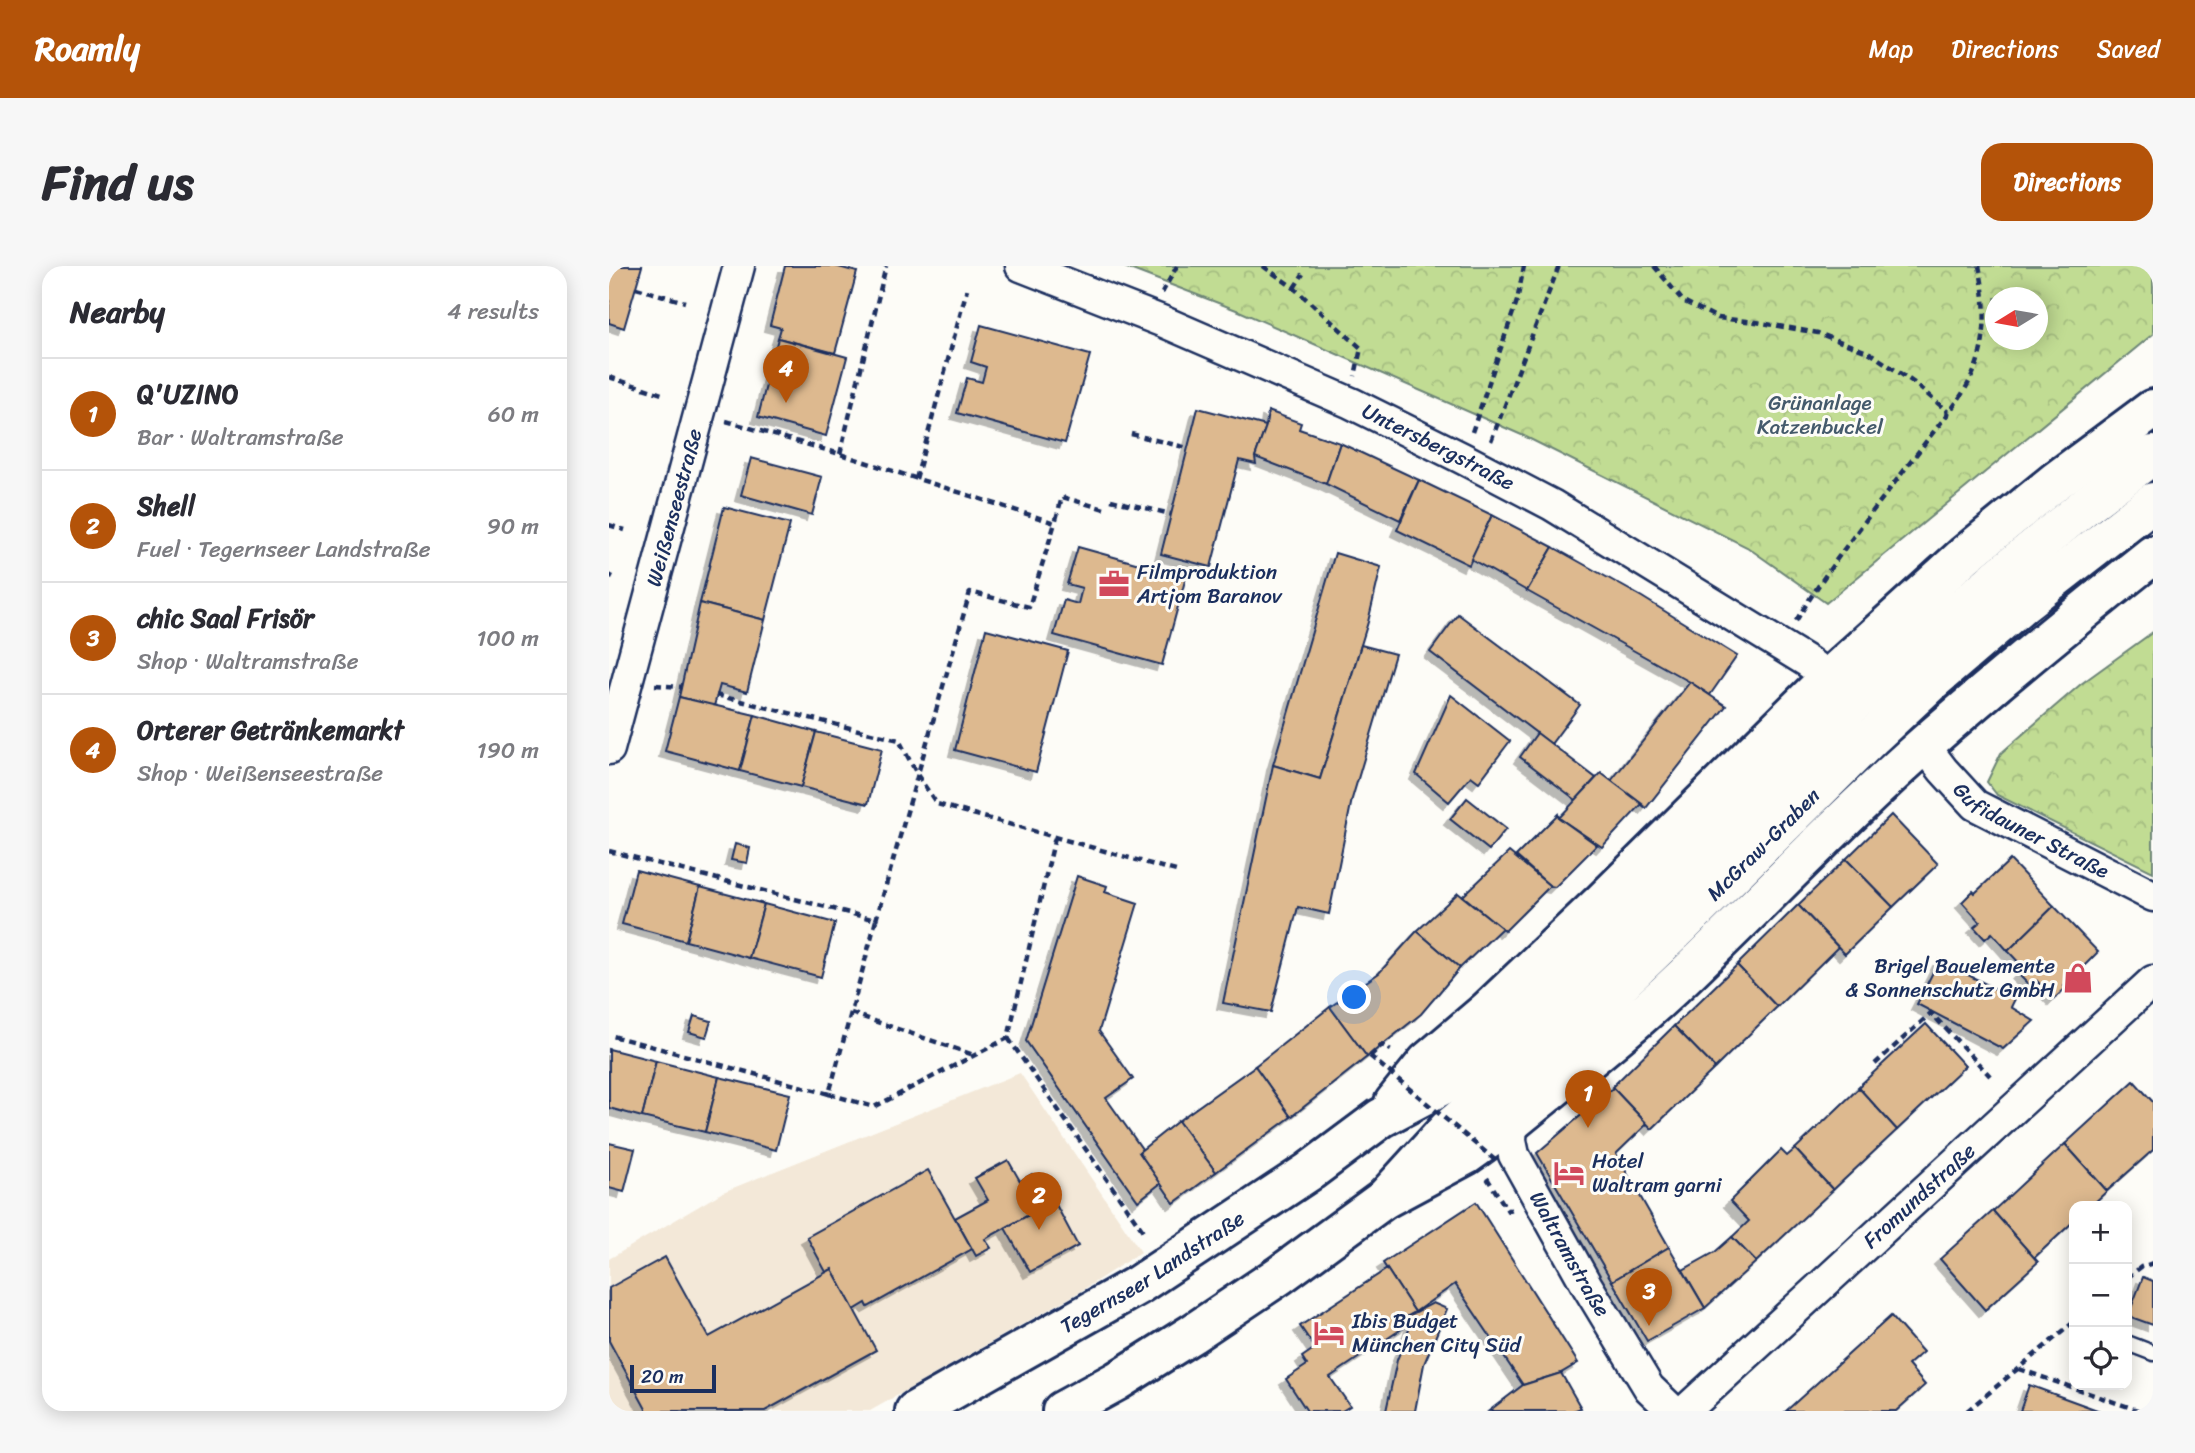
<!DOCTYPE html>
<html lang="en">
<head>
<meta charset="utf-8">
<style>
	:root { --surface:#fff; --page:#f7f7f7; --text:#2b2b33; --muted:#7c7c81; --line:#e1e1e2; --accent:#b45309 }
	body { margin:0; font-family:Sriracha,sans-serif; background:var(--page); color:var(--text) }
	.controls { position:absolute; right:21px; bottom:21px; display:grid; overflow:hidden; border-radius:14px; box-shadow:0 4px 18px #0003 }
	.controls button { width:63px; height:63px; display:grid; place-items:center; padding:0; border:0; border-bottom:2px solid var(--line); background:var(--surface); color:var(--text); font:35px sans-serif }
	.compass { position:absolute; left:1376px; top:21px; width:63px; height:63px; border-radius:50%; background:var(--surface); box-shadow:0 4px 18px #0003; rotate:259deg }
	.scale { position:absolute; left:21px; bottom:18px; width:86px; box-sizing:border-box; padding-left:7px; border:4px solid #1b2f5e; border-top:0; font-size:19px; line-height:24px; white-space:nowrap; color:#1b2f5e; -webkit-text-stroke:5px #fdfcf7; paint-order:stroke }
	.you { position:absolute; left:746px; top:732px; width:24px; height:24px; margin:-18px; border:5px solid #fff; border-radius:50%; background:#1a73e8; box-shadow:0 0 0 10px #1a73e833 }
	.badge { display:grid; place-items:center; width:46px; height:46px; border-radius:50%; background:var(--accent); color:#fff; font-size:23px; font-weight:700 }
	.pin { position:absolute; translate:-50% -58px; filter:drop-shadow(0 2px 4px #0008) }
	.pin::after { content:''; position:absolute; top:37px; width:24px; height:21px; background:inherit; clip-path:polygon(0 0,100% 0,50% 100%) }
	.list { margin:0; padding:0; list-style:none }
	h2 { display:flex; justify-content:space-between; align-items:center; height:91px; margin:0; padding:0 28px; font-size:30px }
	h2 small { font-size:23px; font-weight:400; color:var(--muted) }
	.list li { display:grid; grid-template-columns:46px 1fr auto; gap:21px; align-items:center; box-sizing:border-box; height:112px; padding:0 28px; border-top:2px solid var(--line) }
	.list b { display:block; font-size:26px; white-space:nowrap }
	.list p { margin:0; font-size:23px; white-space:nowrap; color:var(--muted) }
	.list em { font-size:23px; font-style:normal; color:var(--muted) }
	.icon { flex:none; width:38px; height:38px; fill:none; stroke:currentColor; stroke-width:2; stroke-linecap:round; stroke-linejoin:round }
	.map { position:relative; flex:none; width:1544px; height:1145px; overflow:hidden; border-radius:21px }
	header { display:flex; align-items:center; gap:42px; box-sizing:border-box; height:98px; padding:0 35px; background:var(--accent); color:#fff }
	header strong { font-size:33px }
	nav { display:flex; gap:38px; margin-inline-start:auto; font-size:24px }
	.intro { display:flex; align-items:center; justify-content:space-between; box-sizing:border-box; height:168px; padding:0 42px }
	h1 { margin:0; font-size:49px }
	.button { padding:18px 32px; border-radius:21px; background:var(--accent); color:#fff; font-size:24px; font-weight:700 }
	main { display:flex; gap:42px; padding:0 42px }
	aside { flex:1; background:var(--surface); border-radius:21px; box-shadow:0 4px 18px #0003 }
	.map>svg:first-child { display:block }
</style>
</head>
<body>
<header>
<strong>Roamly</strong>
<nav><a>Map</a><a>Directions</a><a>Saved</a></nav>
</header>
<div class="intro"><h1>Find us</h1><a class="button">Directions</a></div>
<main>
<aside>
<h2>Nearby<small>4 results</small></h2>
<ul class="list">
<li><span class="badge">1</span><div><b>Q'UZINO</b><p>Bar · Waltramstraße</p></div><em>60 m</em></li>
<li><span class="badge">2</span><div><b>Shell</b><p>Fuel · Tegernseer Landstraße</p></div><em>90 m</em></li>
<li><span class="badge">3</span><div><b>chic Saal Frisör</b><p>Shop · Waltramstraße</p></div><em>100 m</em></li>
<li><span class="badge">4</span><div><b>Orterer Getränkemarkt</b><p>Shop · Weißenseestraße</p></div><em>190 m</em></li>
</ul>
</aside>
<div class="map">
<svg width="1544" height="1145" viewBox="0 0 1544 1145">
	<defs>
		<pattern id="park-crowns" width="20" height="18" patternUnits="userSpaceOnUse" patternTransform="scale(1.75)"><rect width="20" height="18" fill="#c1dc93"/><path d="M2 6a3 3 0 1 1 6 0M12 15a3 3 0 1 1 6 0" fill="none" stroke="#a5bd81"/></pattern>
		<filter id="shadow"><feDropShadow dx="-6" dy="6" stdDeviation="0" flood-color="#0004"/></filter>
	</defs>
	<rect width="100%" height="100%" fill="#fdfcf7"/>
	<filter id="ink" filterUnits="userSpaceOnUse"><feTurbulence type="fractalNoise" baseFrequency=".0143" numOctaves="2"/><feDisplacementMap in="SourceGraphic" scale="14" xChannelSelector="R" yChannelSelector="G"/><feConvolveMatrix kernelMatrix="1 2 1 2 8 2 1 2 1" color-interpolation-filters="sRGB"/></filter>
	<g filter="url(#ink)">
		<polygon fill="#f3e8d8" points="411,807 532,986 472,1025 261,1145 0,1145 0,993 114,926"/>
		<g fill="url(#park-crowns)" stroke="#6e8678" stroke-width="2" fill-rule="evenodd">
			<path d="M513 0H1544V68L1217 337 1138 281 915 170 630 45ZM1386 32H1428V74H1386Z"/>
			<polygon points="1544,366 1544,606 1388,529 1378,516 1392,487 1472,418"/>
		</g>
		<g fill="#ddb98f" stroke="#1b2f5e" stroke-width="2" filter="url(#shadow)">
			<polygon points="0,0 33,0 15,62 0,57"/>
			<polygon points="176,0 226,0 248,6 226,87 169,72 172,62 161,59"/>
			<polygon points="372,59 481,89 456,177 348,147 358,112 373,116 377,101 362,96"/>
			<polygon points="169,72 238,91 217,170 149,151"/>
			<polygon points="589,142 657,160 646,191 647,198 630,194 602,301 552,288"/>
			<polygon points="659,145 692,157 690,163 731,177 717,218 646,191 657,160"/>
			<polygon points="731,177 810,214 791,254 717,218"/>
			<polygon points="142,192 213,211 203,249 132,229"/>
			<polygon points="810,214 883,249 860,299 788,264"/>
			<polygon points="115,241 181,258 156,354 91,337"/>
			<polygon points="883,249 944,281 918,325 862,293"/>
			<polygon points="469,281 577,311 553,399 445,369 455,334 469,338 473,322 458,318"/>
			<polygon points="944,281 1033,331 1128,390 1101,429 1081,416 918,325"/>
			<polygon points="726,287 772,301 759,356 711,513 664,499"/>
			<polygon points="91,337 156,354 138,426 111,419 105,440 70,431"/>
			<polygon points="849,348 971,439 942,478 821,386"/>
			<polygon points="377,363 459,385 427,506 346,484"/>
			<polygon points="752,379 786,388 743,533 720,648 689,641 662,746 614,737 664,499 711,513"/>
			<polygon points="1081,416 1117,440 1037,542 1002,515"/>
			<polygon points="842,429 901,475 870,516 862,510 840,536 807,508"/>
			<polygon points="70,431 146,449 131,505 56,485"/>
			<polygon points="146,449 207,466 192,521 131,505"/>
			<polygon points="207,466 273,483 259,538 192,521"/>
			<polygon points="928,467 987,512 967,534 911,491"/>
			<polygon points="992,507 1033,538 993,581 950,552"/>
			<polygon points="858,532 897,563 880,584 841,553"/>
			<polygon points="949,548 950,552 988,579 946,621 941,620 907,590"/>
			<polygon points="1282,549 1329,598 1284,641 1237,593"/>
			<polygon points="126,578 141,582 138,597 122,594"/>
			<polygon points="900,586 941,620 896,665 854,630"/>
			<polygon points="1237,593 1284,641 1236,688 1189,639"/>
			<polygon points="1401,594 1445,640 1399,685 1383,667 1376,673 1365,661 1371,656 1353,636 1364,625 1366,627"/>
			<polygon points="27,604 91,621 77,675 13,658"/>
			<polygon points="468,610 498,620 496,626 529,637 490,765 524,813 497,832 533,883 530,886 552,917 529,935 417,775"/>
			<polygon points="91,621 155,638 140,692 77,675"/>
			<polygon points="849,627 893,662 851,702 808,665"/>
			<polygon points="155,638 226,657 212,711 140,692"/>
			<polygon points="1189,639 1229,681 1168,741 1128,699"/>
			<polygon points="1445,640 1489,686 1455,720 1457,722 1445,733 1428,715 1422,721 1409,708 1415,702 1399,685"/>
			<polygon points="808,665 851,702 812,748 758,791 721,741 770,707"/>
			<polygon points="1330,694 1406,733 1402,741 1425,755 1394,783 1308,738"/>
			<polygon points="1128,699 1168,741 1106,802 1065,760"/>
			<polygon points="721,741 758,791 682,851 646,800"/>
			<polygon points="85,750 102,755 97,771 80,766"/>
			<polygon points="1317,758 1356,800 1288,864 1249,821"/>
			<polygon points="1065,760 1106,802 1043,863 1003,821"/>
			<polygon points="0,783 47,795 33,851 0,842"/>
			<polygon points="47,795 110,811 96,866 33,851"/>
			<polygon points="646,800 682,851 607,906 569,855"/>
			<polygon points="110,811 181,828 167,884 96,866"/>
			<polygon points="1525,815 1544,836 1544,884 1498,925 1456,878"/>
			<polygon points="1004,822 1038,858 1007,888 1060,981 1003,1015 928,887"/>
			<polygon points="1250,822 1288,864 1224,924 1186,883"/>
			<polygon points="569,855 607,906 565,937 530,886"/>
			<polygon points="0,877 26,883 15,926 0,922"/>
			<polygon points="1456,878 1498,925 1482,940 1465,940 1465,955 1425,992 1384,945"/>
			<polygon points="1186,883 1224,924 1147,996 1123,971 1140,955 1121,935 1172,884 1178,890"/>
			<polygon points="399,894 411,915 423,908 440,938 376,973 382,982 367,990 346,952 379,934 366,912"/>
			<polygon points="319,904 363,983 259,1041 257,1037 245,1044 223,1003 217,1006 198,971"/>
			<polygon points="445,935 469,980 421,1006 396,962"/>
			<polygon points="867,936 969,1097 952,1107 914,1119 846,1018 806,1046 774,997"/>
			<polygon points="1384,945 1429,996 1376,1044 1331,993"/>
			<polygon points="1123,971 1147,996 1096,1042 1074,1004 1106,986"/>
			<polygon points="1060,981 1096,1042 1038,1075 1003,1015"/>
			<polygon points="56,991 100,1071 223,1003 267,1084 156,1145 38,1145 0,1075 0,1022"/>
			<polygon points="778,1003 806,1046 799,1050 803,1056 721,1111 741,1140 733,1145 698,1145 677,1113 698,1099 693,1091 706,1082 691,1060"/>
			<polygon points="1534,1011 1544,1015 1544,1059 1519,1050"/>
			<polygon points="824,1037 838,1043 815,1098 806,1145 777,1145 788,1094 803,1056 799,1050"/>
			<polygon points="1282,1050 1314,1086 1299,1099 1316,1119 1287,1145 1177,1145"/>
			<polygon points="952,1107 972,1142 964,1145 880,1145 914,1119"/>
			<polygon points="1420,1119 1491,1145 1411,1145"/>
		</g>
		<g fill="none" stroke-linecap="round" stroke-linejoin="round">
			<g stroke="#1b2f5e" stroke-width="19">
				<polyline id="service" points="1518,1077 1544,1087"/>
			</g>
			<g stroke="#1b2f5e" stroke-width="35">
				<g id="minor">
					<path id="s1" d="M412 0 555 56 742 137 853 192 943 239 1199 396 1220 412"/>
					<path id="s2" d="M1315 479 1334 504 1366 539 1544 630"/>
					<path id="s3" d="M0 483 130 0"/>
					<path id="s4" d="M903 856 902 875 905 889 977 1018 1040 1122 1064 1145"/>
					<path id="s5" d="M1076 1145 1544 715"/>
				</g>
			</g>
			<g stroke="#1b2f5e" stroke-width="44">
				<g id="primary">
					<polyline points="1220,412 1356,289 1447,215 1544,143"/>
					<path d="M903 856C960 809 1019 764 1072 713 1154 635 1231 553 1316 478 1390 413 1467 350 1544 289"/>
				</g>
			</g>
			<g stroke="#1b2f5e" stroke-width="44">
				<g id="trunk">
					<polyline points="785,837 818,796 878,745 993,636 1220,412"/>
					<path id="s6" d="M775 933 838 864 989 739 1072 660 1264 470 1322 416 1413 338 1544 236"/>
					<path id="s7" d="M306 1145 529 1019 701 905 772 852 836 818 952 724 1018 663 1240 441 1299 388 1389 311 1480 237 1544 189"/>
					<polyline points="453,1145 508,1115 583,1068 671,1009 775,933 857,889 903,856"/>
				</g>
			</g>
			<g stroke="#1b2f5e" stroke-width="4.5" stroke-dasharray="7 5" stroke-linecap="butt">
				<polyline points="654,0 685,22 752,82 746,110"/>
				<polyline points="1045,0 1074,35 1109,52 1147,56 1209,67 1261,87 1304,116 1339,146"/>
				<polyline points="27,22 76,36"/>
				<polyline points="685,22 694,8"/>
				<polyline points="553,27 568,0"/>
				<polyline points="0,111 53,128"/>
				<polyline points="117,155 231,188 446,257 453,231 499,244"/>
				<polyline points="863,166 908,35 915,0"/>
				<polyline points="522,168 579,182"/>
				<polyline points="882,175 950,0"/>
				<polyline points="231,188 277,0"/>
				<polyline points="307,213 358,23"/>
				<polyline points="502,234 562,248"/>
				<polyline points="0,259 16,264"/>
				<polyline points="0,309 4,311"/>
				<path d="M1187 355C1224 293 1270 238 1313 181 1329 159 1351 136 1363 110 1379 75 1378 37 1370 0"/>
				<polyline points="46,419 73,421"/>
				<polyline points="107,429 290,474 309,510 328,538 567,605"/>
				<polyline points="0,585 267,654 220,828 0,769"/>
				<polyline points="267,654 361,326 420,341 446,257"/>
				<polyline points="242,747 365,789"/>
				<polyline points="399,772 534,965"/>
				<polyline points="761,790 773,779 782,784"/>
				<polyline points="1266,798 1322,747 1381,810"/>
				<polyline points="220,828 265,841 399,772 446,571"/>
				<polyline points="878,912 899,945 903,943"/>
				<polyline points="1518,1012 1532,1001 1544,997"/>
				<polyline points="1410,1103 1531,1145"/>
				<polyline points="1358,1145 1465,1056"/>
			</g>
			<use href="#service" stroke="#fdfcf7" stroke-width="14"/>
			<use href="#minor" stroke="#fdfcf7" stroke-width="30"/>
			<use href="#primary" stroke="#fdfcf7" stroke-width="38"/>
			<use href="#trunk" stroke="#fdfcf7" stroke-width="38"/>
			<polyline stroke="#1b2f5e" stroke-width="4.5" stroke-dasharray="7 5" stroke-linecap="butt" points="761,790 886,894"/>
		</g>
	</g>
	<defs>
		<g id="office-bare" transform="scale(2.415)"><path d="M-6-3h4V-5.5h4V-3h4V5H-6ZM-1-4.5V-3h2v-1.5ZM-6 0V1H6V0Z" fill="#d1495b" stroke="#fdfcf7" stroke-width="2.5" paint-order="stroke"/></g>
		<g id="shop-bare" transform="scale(2.415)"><path d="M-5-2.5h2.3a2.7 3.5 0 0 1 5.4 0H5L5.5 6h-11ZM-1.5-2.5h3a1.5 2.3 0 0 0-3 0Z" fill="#d1495b" stroke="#fdfcf7" stroke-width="2.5" paint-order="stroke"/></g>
		<g id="hotel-bare" transform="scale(2.415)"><path d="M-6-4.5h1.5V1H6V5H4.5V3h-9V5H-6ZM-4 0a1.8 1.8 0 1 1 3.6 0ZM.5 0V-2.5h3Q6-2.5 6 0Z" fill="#d1495b" stroke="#fdfcf7" stroke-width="2.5" paint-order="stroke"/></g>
	</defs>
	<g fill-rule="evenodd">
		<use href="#office-bare" x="505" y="318"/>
		<use href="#shop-bare" x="1469" y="712"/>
		<use href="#hotel-bare" x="960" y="907"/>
		<use href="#hotel-bare" x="720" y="1067"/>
	</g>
	<g text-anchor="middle" stroke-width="6" stroke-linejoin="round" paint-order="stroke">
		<g font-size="21" fill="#445a6b" stroke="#fdfcf7">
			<text x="1211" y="144">Grünanlage<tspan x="1211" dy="24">Katzenbuckel</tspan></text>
		</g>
		<g font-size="21" fill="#1b2f5e" stroke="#fdfcf7">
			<text dy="7" stroke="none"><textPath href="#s1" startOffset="455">Untersbergstraße</textPath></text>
			<text dy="7" stroke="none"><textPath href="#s3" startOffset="250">Weißenseestraße</textPath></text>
			<text dy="7" stroke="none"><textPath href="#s2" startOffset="140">Gufidauner Straße</textPath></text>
			<text dy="7" stroke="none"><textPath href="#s6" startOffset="520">McGraw-Graben</textPath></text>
			<text dy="7" stroke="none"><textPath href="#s5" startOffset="318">Fromundstraße</textPath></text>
			<text dy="7" stroke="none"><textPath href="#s4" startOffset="147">Waltramstraße</textPath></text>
			<text dy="7" stroke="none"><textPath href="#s7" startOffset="275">Tegernseer Landstraße</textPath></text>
		</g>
		<g font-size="21" fill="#1b2f5e" stroke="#fdfcf7" text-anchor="start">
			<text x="528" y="313">Filmproduktion<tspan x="528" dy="24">Artjom Baranov</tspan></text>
			<text x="1446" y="707" text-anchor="end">Brigel Bauelemente<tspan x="1446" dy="24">&amp; Sonnenschutz GmbH</tspan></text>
			<text x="983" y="902">Hotel<tspan x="983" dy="24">Waltram garni</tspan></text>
			<text x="743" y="1062">Ibis Budget<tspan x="743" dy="24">München City Süd</tspan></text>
		</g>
	</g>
</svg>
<div class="controls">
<button>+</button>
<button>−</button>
<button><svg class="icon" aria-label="locate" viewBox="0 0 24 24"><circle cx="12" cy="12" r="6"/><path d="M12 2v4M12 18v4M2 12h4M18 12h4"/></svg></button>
</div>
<svg class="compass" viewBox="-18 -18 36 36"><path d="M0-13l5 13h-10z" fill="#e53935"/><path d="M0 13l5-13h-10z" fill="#7c7c81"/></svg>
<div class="scale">20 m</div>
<div class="you"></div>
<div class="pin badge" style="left:979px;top:862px">1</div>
<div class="pin badge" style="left:430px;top:964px">2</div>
<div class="pin badge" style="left:1040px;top:1060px">3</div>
<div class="pin badge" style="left:177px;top:137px">4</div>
</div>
</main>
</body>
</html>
